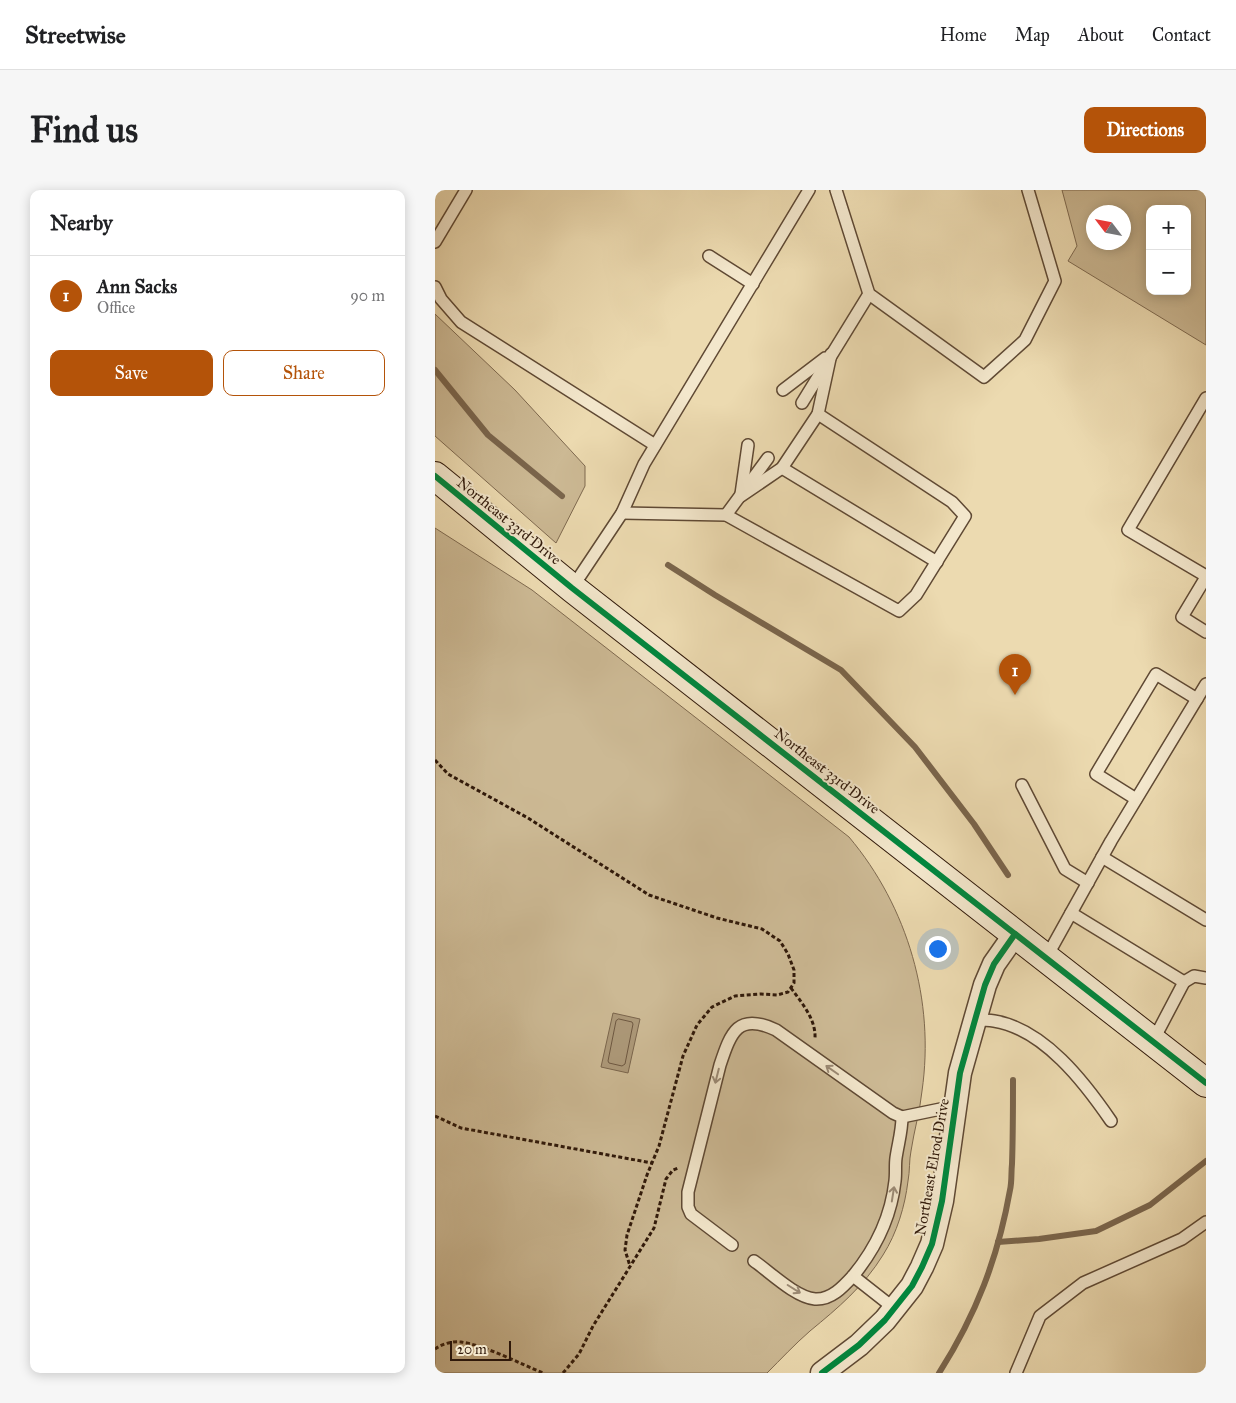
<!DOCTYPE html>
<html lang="en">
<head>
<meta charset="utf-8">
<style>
	:root { --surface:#fff; --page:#f6f6f6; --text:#202124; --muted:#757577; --line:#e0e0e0; --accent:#b45309 }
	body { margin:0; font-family:"IM FELL Great Primer",serif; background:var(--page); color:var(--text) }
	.controls { position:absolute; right:15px; top:15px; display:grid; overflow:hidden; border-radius:10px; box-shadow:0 2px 12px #0003 }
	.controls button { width:45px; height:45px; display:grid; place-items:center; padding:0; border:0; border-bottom:1px solid var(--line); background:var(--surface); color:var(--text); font:25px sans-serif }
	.compass { position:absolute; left:651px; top:15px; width:45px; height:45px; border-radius:50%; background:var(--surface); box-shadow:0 2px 12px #0003; rotate:302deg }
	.scale { position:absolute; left:15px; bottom:12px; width:61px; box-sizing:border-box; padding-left:5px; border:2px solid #30190a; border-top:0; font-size:14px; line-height:18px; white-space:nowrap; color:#30190a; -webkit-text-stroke:4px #f3e7cc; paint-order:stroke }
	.you { position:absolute; left:502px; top:758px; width:18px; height:18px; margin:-12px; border:4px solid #fff; border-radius:50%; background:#1a73e8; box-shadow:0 0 0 8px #1a73e833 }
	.badge { display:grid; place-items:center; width:32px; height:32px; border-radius:50%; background:var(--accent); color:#fff; font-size:16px; font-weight:700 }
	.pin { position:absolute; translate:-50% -41px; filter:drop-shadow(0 1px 2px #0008) }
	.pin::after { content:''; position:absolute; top:26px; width:18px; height:15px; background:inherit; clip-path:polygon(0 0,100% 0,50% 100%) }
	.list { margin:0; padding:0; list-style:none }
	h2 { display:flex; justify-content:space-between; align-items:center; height:65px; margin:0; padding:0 20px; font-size:21px }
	h2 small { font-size:16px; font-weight:400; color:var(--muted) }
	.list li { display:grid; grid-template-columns:32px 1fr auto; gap:15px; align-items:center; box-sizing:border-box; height:80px; padding:0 20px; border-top:1px solid var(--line) }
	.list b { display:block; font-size:19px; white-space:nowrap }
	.list p { margin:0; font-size:16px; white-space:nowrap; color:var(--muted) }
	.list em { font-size:16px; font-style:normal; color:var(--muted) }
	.actions { display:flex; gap:10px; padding:15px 20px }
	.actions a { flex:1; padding:11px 0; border:1px solid var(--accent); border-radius:10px; text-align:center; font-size:18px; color:var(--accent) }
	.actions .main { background:var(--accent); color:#fff }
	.map { position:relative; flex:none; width:771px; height:1183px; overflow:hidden; border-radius:10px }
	header { display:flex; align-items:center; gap:30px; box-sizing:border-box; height:70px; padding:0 25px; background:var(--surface); border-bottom:1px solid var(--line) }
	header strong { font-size:24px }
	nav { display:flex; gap:28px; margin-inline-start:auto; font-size:18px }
	.intro { display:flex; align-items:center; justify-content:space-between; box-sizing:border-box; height:120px; padding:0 30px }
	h1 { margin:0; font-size:35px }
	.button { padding:12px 22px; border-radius:10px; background:var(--accent); color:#fff; font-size:18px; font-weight:700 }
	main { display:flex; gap:30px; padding:0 30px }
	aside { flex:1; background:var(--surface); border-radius:10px; box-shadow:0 2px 12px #0003 }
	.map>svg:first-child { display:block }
</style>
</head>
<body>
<header>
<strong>Streetwise</strong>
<nav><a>Home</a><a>Map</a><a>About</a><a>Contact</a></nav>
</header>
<div class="intro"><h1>Find us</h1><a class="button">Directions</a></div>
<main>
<aside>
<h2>Nearby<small></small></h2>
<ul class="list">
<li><span class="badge">1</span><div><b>Ann Sacks</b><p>Office</p></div><em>90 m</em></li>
</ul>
<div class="actions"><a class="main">Save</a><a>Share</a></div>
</aside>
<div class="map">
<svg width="771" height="1183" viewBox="0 0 771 1183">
	<rect width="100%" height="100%" fill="#ecdab0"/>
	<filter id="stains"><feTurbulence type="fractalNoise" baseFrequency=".004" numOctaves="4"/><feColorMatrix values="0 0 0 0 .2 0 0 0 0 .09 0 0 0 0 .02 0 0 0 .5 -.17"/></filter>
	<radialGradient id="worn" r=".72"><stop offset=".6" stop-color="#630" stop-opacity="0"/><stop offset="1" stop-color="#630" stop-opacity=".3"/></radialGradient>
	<g fill="#ccb994" stroke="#7e694f" fill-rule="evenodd">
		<path d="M627 0H771V155L633 71 642 56ZM715 19H752V101H715ZM658 22H688V52H658Z"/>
		<polygon points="0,124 80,200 150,276 150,296 121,353 0,246"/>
		<path d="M0 338 97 400 414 647C473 717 500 811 487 901 485 921 479 941 476 961 474 970 475 981 473 991 470 1016 462 1043 448 1065 429 1096 403 1118 375 1141 360 1154 346 1169 332 1183H0Z"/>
	</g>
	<polygon fill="#ac9878" stroke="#7a654c" points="178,823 205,829 193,883 166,877"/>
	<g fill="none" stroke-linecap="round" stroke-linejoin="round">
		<polygon stroke="#6e5841" stroke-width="1" points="184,829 197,832 198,834 190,874 187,876 174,873 173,871 181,831"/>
		<g stroke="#7a654c" stroke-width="6">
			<polyline points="0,180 53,245 127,306"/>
			<polyline points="233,375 280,405 406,480 480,557 539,634 573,685"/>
			<polyline points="563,1052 604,1049 661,1041 715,1015 771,971"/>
			<path d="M504 1183C541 1125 563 1068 575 1000 577 992 576 983 577 974 578 946 578 918 578 890"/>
		</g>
		<g stroke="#5f4934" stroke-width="14">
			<g id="lane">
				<polyline points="401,0 434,104 549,187 590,150 620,91 593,0"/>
				<polyline points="0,52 31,0"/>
				<polyline points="274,66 318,94"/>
				<polyline points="0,97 6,109 26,132 220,255"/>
				<polyline points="348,200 390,168"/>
				<polyline points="771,208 693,340 771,386"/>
				<polyline points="367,213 434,104"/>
				<polyline points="347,278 502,372"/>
				<polyline points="306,304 313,255"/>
				<polyline points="306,306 347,278 383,224 396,164"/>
				<polyline points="187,323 291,325 464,421 481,405 530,326 517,312 383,224"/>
				<polyline points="291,325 333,268"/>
				<polyline points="771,387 747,427 771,442"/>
				<polyline points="137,398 187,323 209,274 374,0"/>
				<polyline points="587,595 630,679 653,693"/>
				<polyline points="701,609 661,584 721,484 762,509"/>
				<polyline points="667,667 771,730"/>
				<polyline points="636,723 749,792 759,786 771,788"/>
				<polyline points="611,768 676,651 771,494"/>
				<path d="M540 830C546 830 553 830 559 831 609 839 650 893 676 931"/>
				<polyline points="718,851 749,792"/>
				<polyline points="467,927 520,916"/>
				<path d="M297 1055 256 1024 253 1017V1002L285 875C296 842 303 822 341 840L458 923 467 927C467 941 463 954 461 968 460 975 461 983 460 991 456 1028 441 1058 418 1086 408 1097 396 1110 380 1109 360 1107 335 1082 319 1071"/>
				<polyline points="418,1086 460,1119"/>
				<polyline points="581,1183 605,1126 648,1093 747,1049 771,1032"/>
			</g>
		</g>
		<g stroke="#5f4934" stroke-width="25">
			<polyline id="street" points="387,1183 424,1155 450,1130 477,1096 487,1077 497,1054 507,1011 525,883 540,830 550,795 559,774 580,744"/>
		</g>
		<g stroke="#30190a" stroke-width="30">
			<polyline id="secondary" points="0,286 137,398 771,893"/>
		</g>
		<g stroke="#30190a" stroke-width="3" stroke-dasharray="4 2.5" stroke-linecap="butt">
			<polyline points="0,570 13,584 93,628 214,705 282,728 327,739 345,751 353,764 359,780 359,793 353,802 342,805 326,804 300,806 277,817 262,835 248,866 224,956 212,985 192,1045 190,1060 195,1076"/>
			<path d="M356 798C366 812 381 829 380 848"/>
			<polyline points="0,926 26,938 217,973"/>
			<path d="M0 1159C7 1154 17 1151 26 1152 49 1155 86 1174 108 1183"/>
			<polyline points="128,1183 144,1164 158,1136 219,1038 231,989 238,980 243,978"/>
		</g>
		<use href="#lane" stroke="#f3e7cc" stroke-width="11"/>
		<use href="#street" stroke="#f3e7cc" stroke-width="22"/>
		<use href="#secondary" stroke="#f3e7cc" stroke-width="28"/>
		<g stroke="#f3e7cc" stroke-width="9">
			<g id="cycleway">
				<polyline points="0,286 137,398 771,893"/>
				<polyline points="387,1183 424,1155 450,1130 477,1096 487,1077 497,1054 507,1011 525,883 540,830 550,795 559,774 580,744"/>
			</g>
		</g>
		<use href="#cycleway" stroke="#00873e" stroke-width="6"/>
	</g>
	<defs><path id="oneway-shaft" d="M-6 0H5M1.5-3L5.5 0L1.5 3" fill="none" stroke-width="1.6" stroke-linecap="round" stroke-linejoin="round" transform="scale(1.25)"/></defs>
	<g stroke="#9b8a75">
		<use href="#oneway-shaft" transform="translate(397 880) rotate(-145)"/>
		<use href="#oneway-shaft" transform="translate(282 886) rotate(104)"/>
		<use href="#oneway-shaft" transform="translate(458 1004) rotate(-81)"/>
		<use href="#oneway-shaft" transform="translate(359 1099) rotate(32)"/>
	</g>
	<g text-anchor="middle" stroke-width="4" stroke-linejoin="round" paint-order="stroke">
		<g font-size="15" fill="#30190a" stroke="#f3e7cc">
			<text transform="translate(74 331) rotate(39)" y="5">Northeast 33rd Drive</text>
			<text transform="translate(392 581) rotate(38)" y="5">Northeast 33rd Drive</text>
			<text transform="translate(497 977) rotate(-80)" y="5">Northeast Elrod Drive</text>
		</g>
	</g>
	<rect width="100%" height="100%" filter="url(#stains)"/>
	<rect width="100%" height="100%" fill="url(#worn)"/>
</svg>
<div class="controls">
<button>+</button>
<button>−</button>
</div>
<svg class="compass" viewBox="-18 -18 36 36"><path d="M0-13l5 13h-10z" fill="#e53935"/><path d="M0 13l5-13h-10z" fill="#757577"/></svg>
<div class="scale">20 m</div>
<div class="you"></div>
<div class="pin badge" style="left:580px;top:505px">1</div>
</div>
</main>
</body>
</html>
